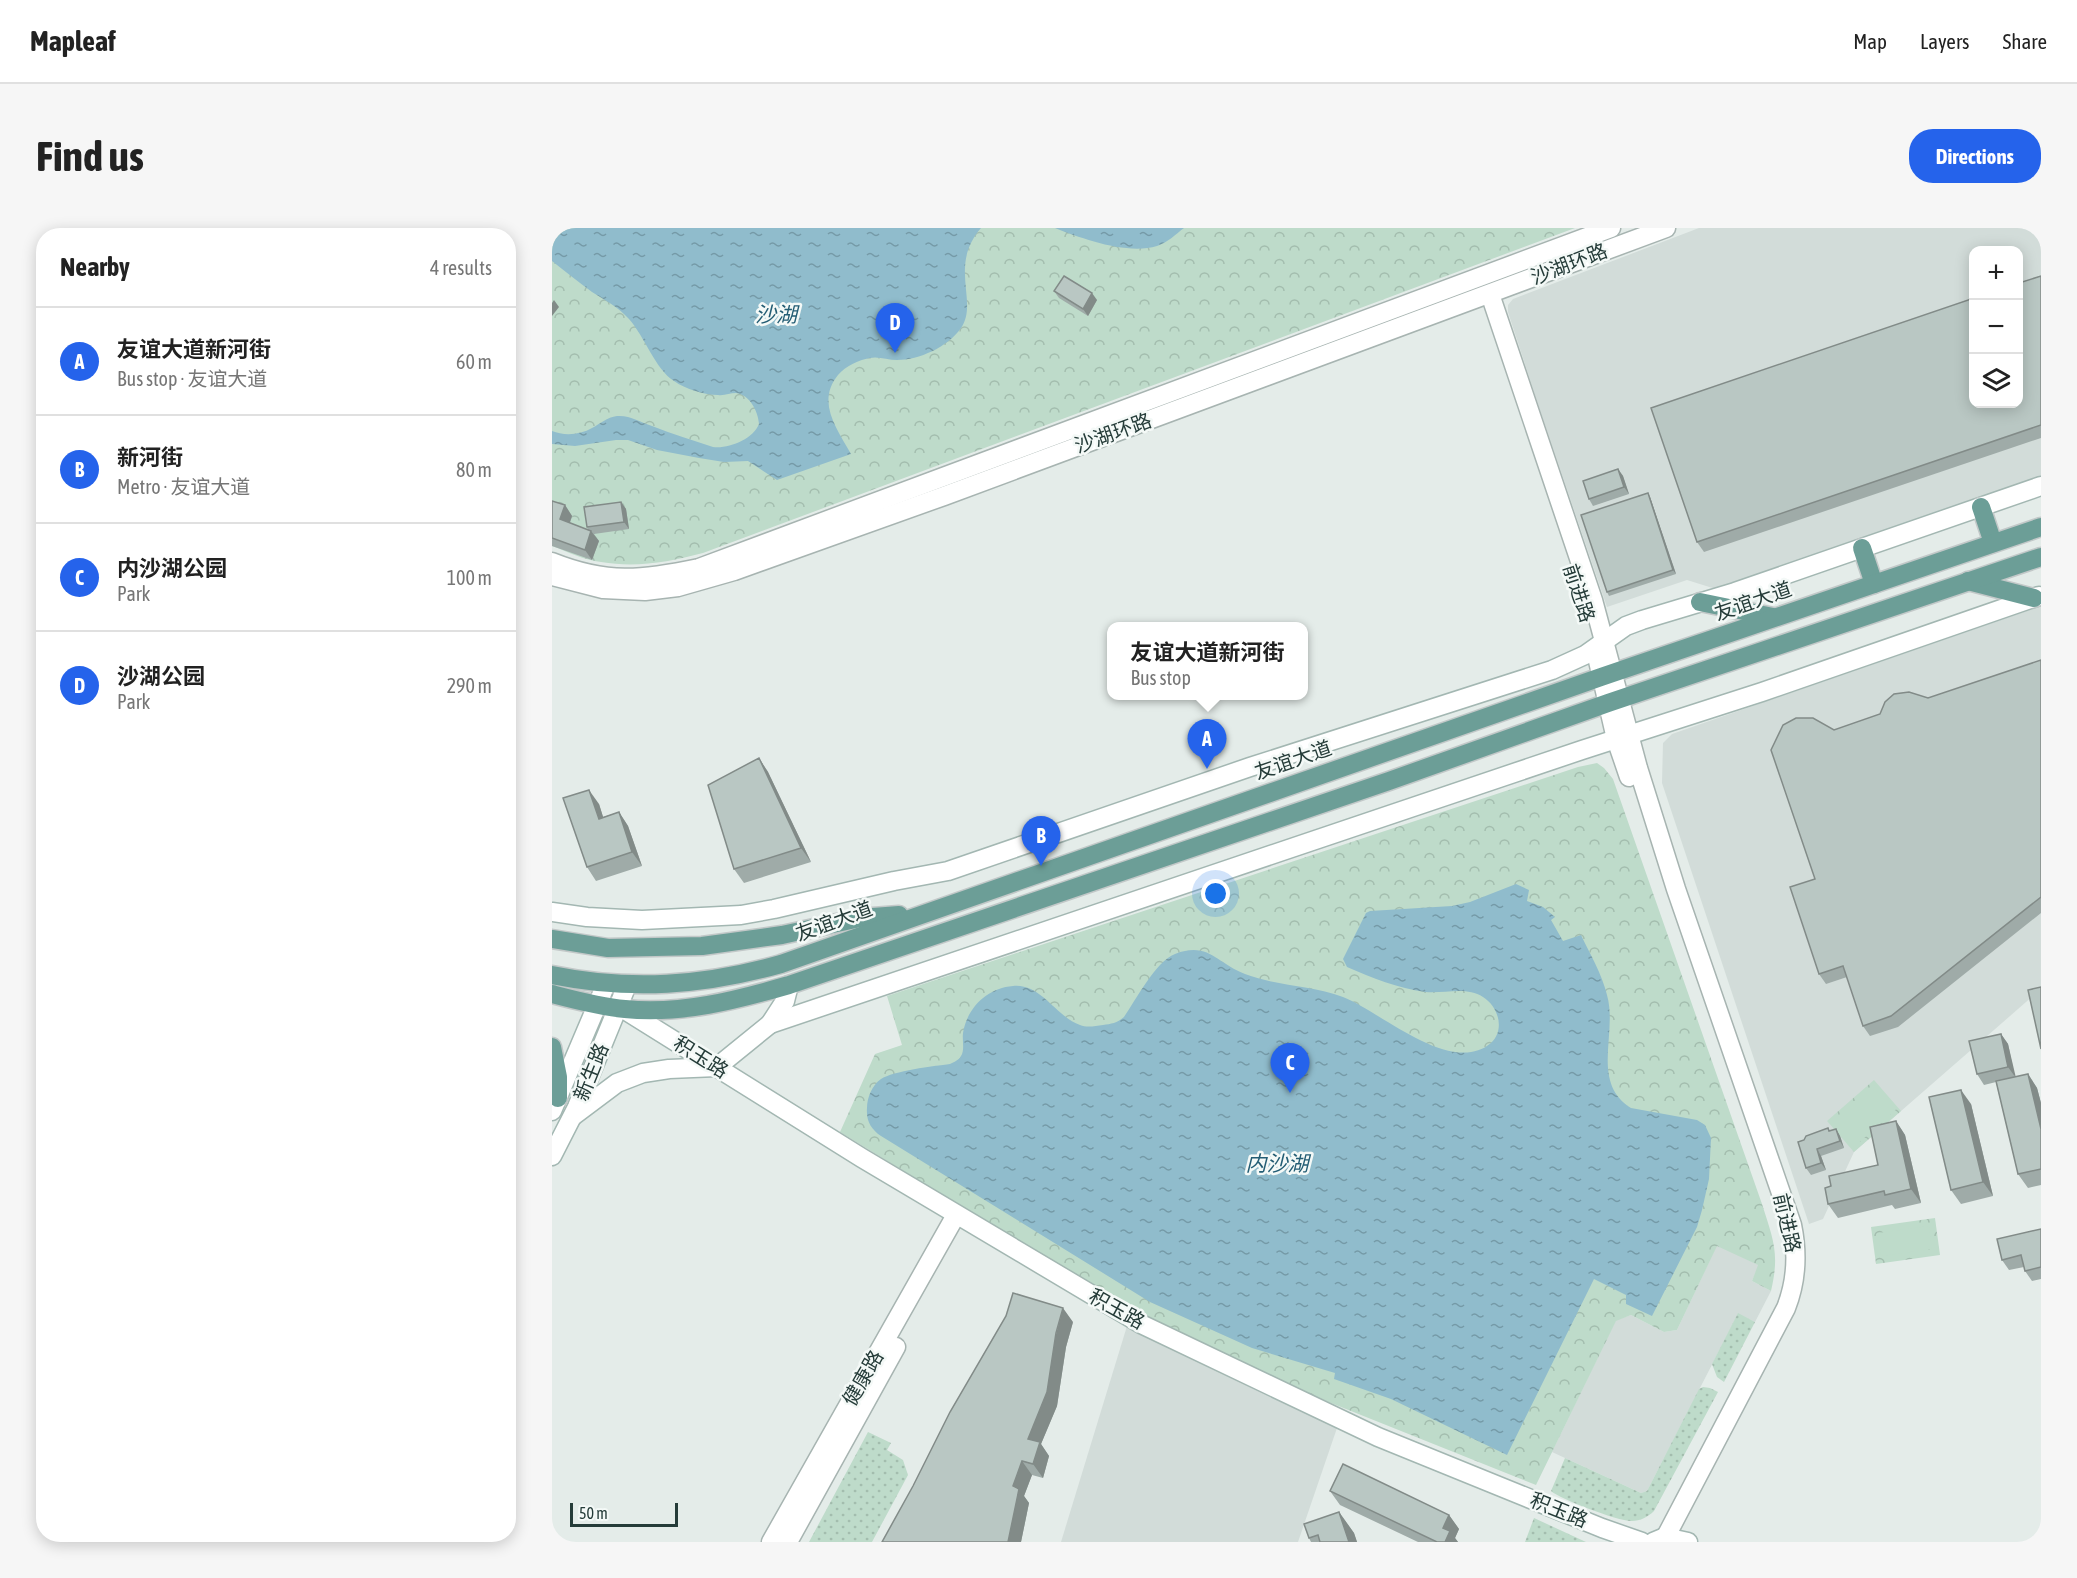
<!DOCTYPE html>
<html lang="en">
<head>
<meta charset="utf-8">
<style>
	:root { --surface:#fff; --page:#f6f6f6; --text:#222; --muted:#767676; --line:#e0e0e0; --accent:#2563eb }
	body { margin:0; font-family:"Asap Condensed","Noto Sans SC",sans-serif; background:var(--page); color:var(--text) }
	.controls { position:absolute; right:18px; top:18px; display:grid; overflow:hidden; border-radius:12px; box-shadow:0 3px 15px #0003 }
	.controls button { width:54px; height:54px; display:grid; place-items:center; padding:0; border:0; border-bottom:2px solid var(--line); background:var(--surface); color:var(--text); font:30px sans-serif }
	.scale { position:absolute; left:18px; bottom:15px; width:108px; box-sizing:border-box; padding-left:6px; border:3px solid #253c39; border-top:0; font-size:16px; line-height:21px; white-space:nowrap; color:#253c39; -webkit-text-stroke:4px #f4f9f7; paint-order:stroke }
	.you { position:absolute; left:664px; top:666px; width:21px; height:21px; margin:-15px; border:4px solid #fff; border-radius:50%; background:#1a73e8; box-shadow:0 0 0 9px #1a73e833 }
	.badge { display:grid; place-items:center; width:39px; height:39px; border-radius:50%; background:var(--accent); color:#fff; font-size:20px; font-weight:700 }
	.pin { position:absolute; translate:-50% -50px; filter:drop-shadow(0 2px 3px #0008) }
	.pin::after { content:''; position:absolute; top:32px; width:21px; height:18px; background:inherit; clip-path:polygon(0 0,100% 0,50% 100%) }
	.popup { position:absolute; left:555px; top:394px; width:201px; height:78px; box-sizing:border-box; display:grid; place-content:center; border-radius:12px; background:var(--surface); filter:drop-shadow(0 2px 4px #0005); font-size:20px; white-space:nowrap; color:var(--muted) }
	.popup b { font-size:22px; color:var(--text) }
	.popup::after { content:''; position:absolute; left:50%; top:100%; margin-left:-12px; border:12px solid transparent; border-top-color:var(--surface) }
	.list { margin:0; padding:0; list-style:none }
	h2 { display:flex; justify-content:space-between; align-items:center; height:78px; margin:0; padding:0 24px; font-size:26px }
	h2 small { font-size:20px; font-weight:400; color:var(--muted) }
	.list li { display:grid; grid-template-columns:39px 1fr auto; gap:18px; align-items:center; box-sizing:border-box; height:108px; padding:0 24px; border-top:2px solid var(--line) }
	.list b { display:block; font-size:22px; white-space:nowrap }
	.list p { margin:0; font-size:20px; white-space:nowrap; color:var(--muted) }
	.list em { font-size:20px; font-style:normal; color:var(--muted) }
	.icon { flex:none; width:33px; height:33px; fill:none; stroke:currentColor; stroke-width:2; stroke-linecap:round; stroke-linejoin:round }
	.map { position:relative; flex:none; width:1489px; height:1314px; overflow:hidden; border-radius:24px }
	header { display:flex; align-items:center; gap:36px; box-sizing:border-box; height:84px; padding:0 30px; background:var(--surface); border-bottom:2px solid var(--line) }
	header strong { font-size:28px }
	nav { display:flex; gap:33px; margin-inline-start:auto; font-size:21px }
	.intro { display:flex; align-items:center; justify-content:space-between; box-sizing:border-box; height:144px; padding:0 36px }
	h1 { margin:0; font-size:42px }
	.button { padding:15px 27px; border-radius:24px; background:var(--accent); color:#fff; font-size:21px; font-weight:700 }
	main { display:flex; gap:36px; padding:0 36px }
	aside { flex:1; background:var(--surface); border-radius:24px; box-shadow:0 3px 15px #0003 }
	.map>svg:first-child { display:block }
</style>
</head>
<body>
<header>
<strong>Mapleaf</strong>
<nav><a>Map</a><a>Layers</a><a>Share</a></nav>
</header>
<div class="intro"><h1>Find us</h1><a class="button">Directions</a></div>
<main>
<aside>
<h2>Nearby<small>4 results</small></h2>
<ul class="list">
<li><span class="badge">A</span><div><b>友谊大道新河街</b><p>Bus stop · 友谊大道</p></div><em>60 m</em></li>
<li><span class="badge">B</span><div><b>新河街</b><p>Metro · 友谊大道</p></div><em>80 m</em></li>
<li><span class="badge">C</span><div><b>内沙湖公园</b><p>Park</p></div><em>100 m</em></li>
<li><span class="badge">D</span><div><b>沙湖公园</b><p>Park</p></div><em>290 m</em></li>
</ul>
</aside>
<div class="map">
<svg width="1489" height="1314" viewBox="0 0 1489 1314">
	<defs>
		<pattern id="grass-dots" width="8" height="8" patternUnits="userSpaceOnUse" patternTransform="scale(1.5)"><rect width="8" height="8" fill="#bedbca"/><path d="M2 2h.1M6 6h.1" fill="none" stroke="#a3bdae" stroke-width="1.8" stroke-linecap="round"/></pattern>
		<pattern id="park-crowns" width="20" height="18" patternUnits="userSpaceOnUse" patternTransform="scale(1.5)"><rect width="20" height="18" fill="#bedbca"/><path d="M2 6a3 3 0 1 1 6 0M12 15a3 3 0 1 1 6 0" fill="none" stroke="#a3bdae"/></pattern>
		<pattern id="water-ripples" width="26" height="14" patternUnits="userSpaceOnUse" patternTransform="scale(1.5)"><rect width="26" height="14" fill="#90bccc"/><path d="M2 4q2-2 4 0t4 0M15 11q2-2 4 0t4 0" fill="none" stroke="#759aa7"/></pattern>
	</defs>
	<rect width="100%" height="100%" fill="#e4ece9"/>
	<g fill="#d2dcd9" fill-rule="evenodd">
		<path d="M1147 0H1489V257L1167 362 1135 352 1055 379 984 170 956 84V77L961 71ZM1422 22H1466V176H1422Z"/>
		<polygon points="1489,378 1489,761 1302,924 1271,991 1257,996 1110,555 1111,515 1120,506"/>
		<polygon points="1165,1017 1207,1037 1200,1053 1219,1063 1203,1094 1186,1086 1095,1263 1089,1265 1000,1224 1064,1092 1079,1087 1112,1104 1125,1102"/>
		<polygon points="575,1098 785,1200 746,1314 509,1314"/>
	</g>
	<g fill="url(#grass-dots)">
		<polygon points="1186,1085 1203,1094 1172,1154 1165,1149 1160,1136"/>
		<path d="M1151 1159 1158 1160 1166 1164 1102 1283C1096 1289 1088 1293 1080 1293 1068 1294 1008 1271 999 1263L1013 1230 1089 1265 1095 1263 1147 1161Z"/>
		<polygon points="316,1204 339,1215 335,1222 351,1232 356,1247 320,1314 257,1314"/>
		<polygon points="982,1290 1034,1314 973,1314"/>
	</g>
	<g fill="url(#park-crowns)">
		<path d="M0 0H1023L151 325C117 334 84 340 49 334 32 332 16 324 0 318Z"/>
		<path d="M1045 535 1052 540 1061 551 1210 976C1221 1011 1228 1025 1219 1063L1200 1053 1206 1037 1165 1018 1125 1102 1112 1104 1079 1087 1064 1093 984 1257 759 1167 573 1079 288 904 323 826 350 817 335 768 1026 539Z"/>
		<polygon points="1322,852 1349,883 1302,924 1275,893"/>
		<polygon points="1383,990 1388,1027 1324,1036 1319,999"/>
	</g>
	<g fill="#bedbca">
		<polygon points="1322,857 1344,882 1302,919 1280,894"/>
		<polygon points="1377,998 1380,1021 1329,1028 1326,1005"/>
	</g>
	<g fill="url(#water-ripples)">
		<path d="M0 0H429C396 38 427 74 409 100 396 119 367 132 345 132 336 132 326 128 318 130 306 132 294 138 286 147 264 174 285 201 299 226L225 252 196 233 172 234 147 230 105 222 76 212H64L23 218 0 216V203C12 208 28 207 40 200 48 196 55 189 65 188 78 187 88 194 100 198 120 206 141 212 161 219 177 221 201 211 207 196 206 183 198 167 184 165 178 165 172 168 166 167 153 167 133 161 122 153 103 141 93 109 77 91 66 79 53 72 40 64 26 54 13 43 0 33Z"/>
		<path d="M503 0H632C624 6 615 15 605 18 575 27 531 11 503 0Z"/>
		<path d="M964 656 977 662 975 673 991 679 1003 689 999 692 1011 713 1029 707C1038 726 1050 746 1055 767 1066 805 1038 854 1079 880L1145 892 1153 897 1159 910 1157 951 1150 982 1145 999 1100 1088 1074 1076V1067L1042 1051 955 1227 839 1171 782 1151 783 1145 700 1120 598 1074 329 908C319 901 314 893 315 880 315 870 320 857 329 851 341 843 382 838 398 836 402 834 407 832 409 828 413 822 410 812 411 805 415 780 435 760 461 758 489 755 504 789 528 797 535 800 543 798 551 797 559 796 565 795 572 789 584 772 603 734 623 726 657 713 665 736 693 746 724 758 759 757 791 769 828 783 899 849 939 815 953 802 947 779 931 769 914 758 892 766 873 764 846 760 820 750 795 739L791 731 814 685 818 683 900 678 918 674Z"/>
	</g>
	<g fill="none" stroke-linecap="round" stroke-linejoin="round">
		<g stroke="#a7b4b1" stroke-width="21">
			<g id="tertiary">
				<path d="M938 66 1041 372 1086 540 1124 661 1240 997C1246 1026 1245 1052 1234 1080L1111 1314"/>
				<path d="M0 334C55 356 90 352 147 340L1059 0"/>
				<polyline points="0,348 51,361 93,363 126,359 182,343 392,268 1114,0"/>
				<polyline points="1046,433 1064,511 1077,549"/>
				<polyline points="219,1314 404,987"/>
				<polyline points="236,1314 344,1119"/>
			</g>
		</g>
		<g stroke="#a3b7b2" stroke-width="21">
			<g id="secondary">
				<polyline points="0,684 35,689 90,692 189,687 222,681 342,653 396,643 698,539 1000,442 1033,427 1074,398 1090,392 1183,364 1489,258"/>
				<polyline points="73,782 310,930 589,1096 826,1209 1050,1300 1090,1314"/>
				<polyline points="218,796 1030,522 1210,464 1487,368"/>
				<polyline points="0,883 54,756"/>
				<polyline points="21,888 65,855 91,845 117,841 165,839 218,796 233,773 237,757"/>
				<polyline points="0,928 25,879 75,757"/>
				<polyline points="1101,1314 1113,1309 1136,1314"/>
			</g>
		</g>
		<g stroke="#c2c8c8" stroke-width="21">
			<g id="primary">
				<polyline points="1429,279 1441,315"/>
				<polyline points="1310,320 1322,356"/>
				<polyline points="1416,353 1482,370"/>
				<polyline points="1148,374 1221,389"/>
				<polyline points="0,711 56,720 150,718 230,707 308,690 347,687"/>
				<path d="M0 747C79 763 151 758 229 736L1049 449 1489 299"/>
				<path d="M0 766C23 772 49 779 73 781 128 787 185 772 237 757L837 553 1056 475 1489 329"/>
				<polyline points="0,819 6,849 6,870"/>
			</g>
		</g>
		<use href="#tertiary" stroke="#fff" stroke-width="18"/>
		<use href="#secondary" stroke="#fff" stroke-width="18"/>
		<use href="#primary" stroke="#6c9e97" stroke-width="18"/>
	</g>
	<g fill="#9faba8">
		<polygon points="1489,48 1489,210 1152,324 1145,314"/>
		<polygon points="502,63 545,72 536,88 507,70"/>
		<polygon points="1066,241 1071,248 1077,266 1041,278 1037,271"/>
		<polygon points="1096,265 1098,269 1124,346 1057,368 1055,364"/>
		<polygon points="0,273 13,277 20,288 18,295 36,302 35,299 69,274 74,281 77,301 42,306 47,313 40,332 0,318"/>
		<polygon points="1489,432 1489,685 1346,799 1318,808 1311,798 1295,749 1274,756 1267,746 1263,651 1282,502"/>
		<polygon points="207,530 216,544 259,634 192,655 182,641"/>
		<polygon points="47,576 51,589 67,584 76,598 90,638 44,653 35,639"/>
		<polygon points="1449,806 1456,816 1463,849 1476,846 1485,860 1489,875 1489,957 1476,960 1466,946 1444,854 1432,857 1425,846"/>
		<polygon points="1419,876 1441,968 1409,976 1399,962"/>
		<polygon points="1344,893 1353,907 1369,975 1343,981 1340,977 1286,990 1276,976 1326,937"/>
		<polygon points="1276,900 1278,903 1284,901 1288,908 1292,920 1269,928 1274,942 1259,947 1254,940 1252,912"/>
		<polygon points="1489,1001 1489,1051 1480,1053 1473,1043 1472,1039 1457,1042 1450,1032"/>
		<polygon points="521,1094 514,1119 505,1178 489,1216 497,1228 491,1250 480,1247 472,1268 477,1275 469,1314 330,1314"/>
		<polygon points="778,1263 897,1287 907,1301 903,1310 906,1314 866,1314 788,1277"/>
		<polygon points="787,1284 802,1305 805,1314 759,1314 757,1310"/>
	</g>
	<g fill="#828b88">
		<polygon points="540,65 545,72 536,88 531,81"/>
		<polygon points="2,72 7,79 0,88 0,75"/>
		<polygon points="1066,241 1071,248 1077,266 1072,259"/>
		<polygon points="1096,265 1098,269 1124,346 1121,342"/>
		<polygon points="69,274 74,281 77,301 72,294"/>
		<polygon points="13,277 20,288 15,302 8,291"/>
		<polygon points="39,303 47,313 40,332 33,322"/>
		<polygon points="207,530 216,544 259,634 249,620"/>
		<polygon points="37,562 47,576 56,605 47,591"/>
		<polygon points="67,584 76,598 90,638 80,624"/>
		<polygon points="1449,806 1456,816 1464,850 1456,839"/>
		<polygon points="1476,846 1485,860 1489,875 1489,901"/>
		<polygon points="1409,862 1419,876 1441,968 1431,954"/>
		<polygon points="1344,893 1353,907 1369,975 1359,961"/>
		<polygon points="1284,901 1288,908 1292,920 1288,913"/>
		<polygon points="1265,921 1269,928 1274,942 1269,935"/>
		<polygon points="511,1080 521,1094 514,1119 505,1178 489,1216 497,1228 491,1250 481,1236 476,1211"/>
		<polygon points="470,1233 480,1247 472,1268 477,1275 469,1314 456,1314 461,1258"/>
		<polygon points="787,1284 802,1305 805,1314 797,1314"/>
		<polygon points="897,1287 907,1301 903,1310 906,1314 893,1314 891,1300"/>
	</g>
	<g fill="#b9c7c3" stroke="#828b88" stroke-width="1.5">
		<polygon points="512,48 540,65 531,81 502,63"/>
		<polygon points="1489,48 1489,197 1145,314 1099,180 1422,70 1422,176 1467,176 1467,55"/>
		<polygon points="1066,241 1072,259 1037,271 1031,253"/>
		<polygon points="1096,265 1121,342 1055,364 1029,287"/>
		<polygon points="0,273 13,277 8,291 39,303 33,322 0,310"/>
		<polygon points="69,274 72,294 35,299 32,279"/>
		<polygon points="1489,432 1489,669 1339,788 1311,798 1291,738 1267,746 1238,659 1263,651 1219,522 1231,497 1244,490 1261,490 1282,502 1328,486 1333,474 1342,466 1357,464 1376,470"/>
		<polygon points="207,530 249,620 182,641 156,557"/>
		<polygon points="37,562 47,591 67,584 80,624 35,639 11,570"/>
		<polygon points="1489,759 1489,821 1476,762"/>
		<polygon points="1449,806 1456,839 1425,846 1417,813"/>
		<polygon points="1476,846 1489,901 1489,941 1466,946 1444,853"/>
		<polygon points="1409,862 1431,954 1399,962 1377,869"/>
		<polygon points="1344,893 1359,961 1333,967 1332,963 1276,976 1273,960 1279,958 1277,948 1326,937 1318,899"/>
		<polygon points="1276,900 1277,903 1284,901 1288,913 1265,921 1269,935 1254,940 1246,914 1252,912 1254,908"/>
		<polygon points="1489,1001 1489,1039 1473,1043 1469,1027 1450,1032 1445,1011"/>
		<polygon points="461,1065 511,1080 504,1105 495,1164 476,1211 488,1214 481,1236 470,1233 461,1258 467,1261 456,1314 330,1314 361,1258 398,1184 454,1088"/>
		<polygon points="791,1236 897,1287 891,1300 898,1303 893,1314 885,1314 778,1263"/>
		<polygon points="787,1284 797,1314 768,1314 766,1307 757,1310 752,1296"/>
	</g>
	<g text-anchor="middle" stroke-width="5" stroke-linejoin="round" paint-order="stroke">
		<g font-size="20" fill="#253c39" stroke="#f4f9f7">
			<text transform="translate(1017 36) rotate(-21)" y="7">沙湖环路</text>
			<text transform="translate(561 205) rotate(-20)" y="7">沙湖环路</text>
			<text transform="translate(1027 365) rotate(72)" y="7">前进路</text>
			<text transform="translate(1201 373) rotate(-19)" y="7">友谊大道</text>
			<text transform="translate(741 532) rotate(-19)" y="7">友谊大道</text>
			<text transform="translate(282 693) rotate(-20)" y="7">友谊大道</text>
			<text transform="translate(149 829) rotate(32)" y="7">积玉路</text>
			<text transform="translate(39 844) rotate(-68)" y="7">新生路</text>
			<text transform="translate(1235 995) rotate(77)" y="7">前进路</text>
			<text transform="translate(565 1081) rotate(29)" y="7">积玉路</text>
			<text transform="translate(311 1150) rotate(-60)" y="7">健康路</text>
			<text transform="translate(1007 1282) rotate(22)" y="7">积玉路</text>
		</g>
		<g font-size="21" font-style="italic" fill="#235d74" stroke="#f4f9f7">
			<text x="224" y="94">沙湖</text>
			<text x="725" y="943">内沙湖</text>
		</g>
	</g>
</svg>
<div class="controls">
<button>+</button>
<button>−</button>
<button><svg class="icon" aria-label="layers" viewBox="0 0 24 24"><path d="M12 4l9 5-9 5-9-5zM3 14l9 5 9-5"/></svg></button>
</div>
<div class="scale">50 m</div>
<div class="you"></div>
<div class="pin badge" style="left:655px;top:541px">A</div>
<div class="popup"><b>友谊大道新河街</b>Bus stop</div>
<div class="pin badge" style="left:489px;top:638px">B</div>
<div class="pin badge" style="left:738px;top:865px">C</div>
<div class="pin badge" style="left:343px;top:125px">D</div>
</div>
</main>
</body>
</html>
